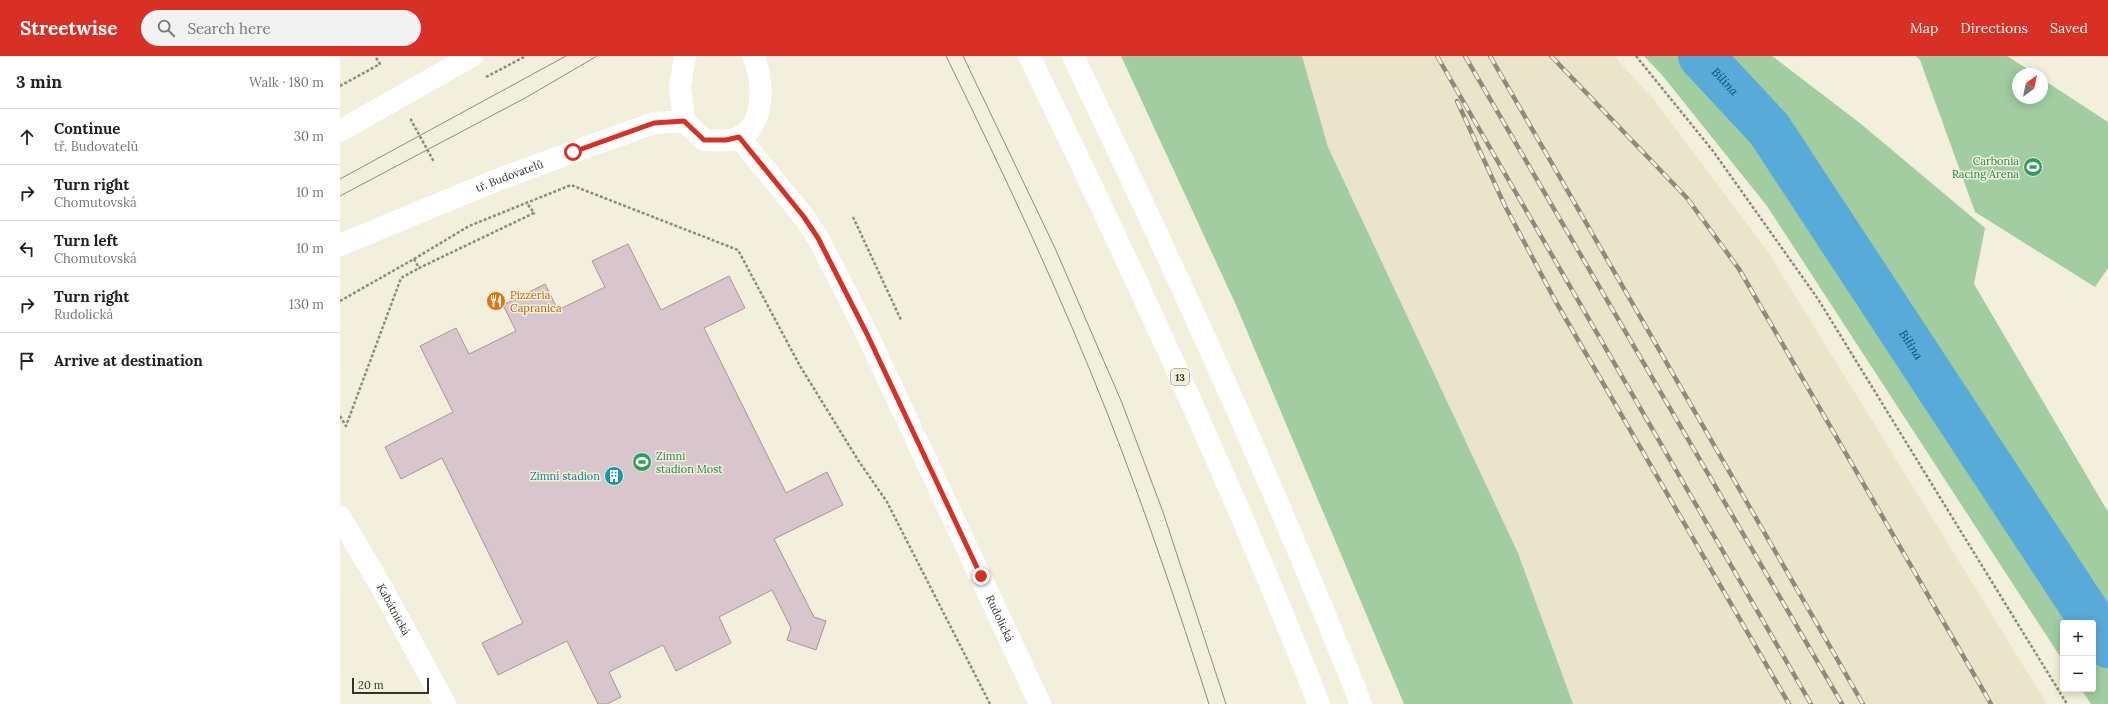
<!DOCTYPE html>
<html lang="en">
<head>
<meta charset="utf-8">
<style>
	:root { --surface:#fff; --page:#f2f2f2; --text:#222; --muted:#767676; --line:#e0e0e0; --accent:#d93025 }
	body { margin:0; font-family:Lora,serif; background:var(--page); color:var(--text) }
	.controls { position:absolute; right:12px; bottom:12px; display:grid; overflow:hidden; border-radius:4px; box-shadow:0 2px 10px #0003 }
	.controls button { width:36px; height:36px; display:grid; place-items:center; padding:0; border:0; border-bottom:1px solid var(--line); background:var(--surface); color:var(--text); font:20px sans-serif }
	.compass { position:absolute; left:1672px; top:12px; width:36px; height:36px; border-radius:50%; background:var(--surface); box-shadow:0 2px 10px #0003; rotate:33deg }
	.scale { position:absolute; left:12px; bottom:10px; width:77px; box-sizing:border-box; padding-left:4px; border:2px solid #33322b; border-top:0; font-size:11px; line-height:14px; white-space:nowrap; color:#33322b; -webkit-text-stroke:3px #f2efdc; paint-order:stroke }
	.stop { position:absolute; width:12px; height:12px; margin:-9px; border:3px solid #d93025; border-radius:50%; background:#fff }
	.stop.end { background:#d93025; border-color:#fff; box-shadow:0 1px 4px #0008 }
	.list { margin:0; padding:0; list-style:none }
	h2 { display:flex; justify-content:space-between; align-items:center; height:52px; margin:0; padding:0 16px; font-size:17px }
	h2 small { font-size:13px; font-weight:400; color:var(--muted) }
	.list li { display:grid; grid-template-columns:26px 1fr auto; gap:12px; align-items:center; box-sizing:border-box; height:56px; padding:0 16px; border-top:1px solid var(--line) }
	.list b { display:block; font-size:15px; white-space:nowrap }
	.list p { margin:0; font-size:13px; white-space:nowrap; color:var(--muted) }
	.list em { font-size:13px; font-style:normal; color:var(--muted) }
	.icon { flex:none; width:22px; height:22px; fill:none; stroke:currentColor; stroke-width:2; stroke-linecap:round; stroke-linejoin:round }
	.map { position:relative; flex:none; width:1768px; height:648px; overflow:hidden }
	header { display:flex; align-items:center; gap:24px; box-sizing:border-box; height:56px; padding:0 20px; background:var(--accent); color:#fff }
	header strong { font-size:19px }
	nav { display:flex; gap:22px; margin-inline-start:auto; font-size:14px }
	.search { width:280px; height:36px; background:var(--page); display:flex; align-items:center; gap:10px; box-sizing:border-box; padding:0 14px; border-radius:22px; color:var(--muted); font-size:15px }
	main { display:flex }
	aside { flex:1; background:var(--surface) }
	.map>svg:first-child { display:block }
</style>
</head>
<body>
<header>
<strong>Streetwise</strong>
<div class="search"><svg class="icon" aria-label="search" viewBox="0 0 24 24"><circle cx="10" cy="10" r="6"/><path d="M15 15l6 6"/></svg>Search here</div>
<nav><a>Map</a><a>Directions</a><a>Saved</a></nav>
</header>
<main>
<aside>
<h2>3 min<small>Walk · 180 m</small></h2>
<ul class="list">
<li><svg class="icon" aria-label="ahead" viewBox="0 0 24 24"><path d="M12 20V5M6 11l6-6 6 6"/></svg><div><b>Continue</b><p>tř. Budovatelů</p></div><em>30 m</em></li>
<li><svg class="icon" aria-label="right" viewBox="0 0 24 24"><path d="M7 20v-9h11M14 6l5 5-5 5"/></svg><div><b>Turn right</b><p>Chomutovská</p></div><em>10 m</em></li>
<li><svg class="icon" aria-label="left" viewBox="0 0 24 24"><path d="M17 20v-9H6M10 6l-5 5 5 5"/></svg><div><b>Turn left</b><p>Chomutovská</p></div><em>10 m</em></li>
<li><svg class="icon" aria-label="right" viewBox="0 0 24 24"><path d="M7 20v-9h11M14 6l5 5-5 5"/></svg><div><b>Turn right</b><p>Rudolická</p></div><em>130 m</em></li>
<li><svg class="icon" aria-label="arrive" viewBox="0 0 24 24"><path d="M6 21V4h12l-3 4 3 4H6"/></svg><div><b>Arrive at destination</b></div></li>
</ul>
</aside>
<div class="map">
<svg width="1768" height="648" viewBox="0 0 1768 648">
	<rect width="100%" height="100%" fill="#f2efdc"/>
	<polygon fill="#e9e4ca" points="962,0 1274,0 1315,45 1428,196 1707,648 1233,648 1178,497 988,91"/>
	<g fill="#a1cda0">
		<polygon points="781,0 962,0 988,91 1178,497 1233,648 1064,648 896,249"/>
		<polygon points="1304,0 1432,0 1521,68 1645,172 1634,228 1768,456 1768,648 1751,648 1741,633 1753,633 1753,567 1723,567 1723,605 1427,150 1322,19"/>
		<polygon points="1576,0 1667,0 1695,18 1678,18 1678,42 1702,42 1702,23 1768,66 1768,212 1755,231 1635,156 1580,4"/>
	</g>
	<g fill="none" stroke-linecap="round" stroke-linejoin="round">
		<path stroke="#58aad8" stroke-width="46" id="s1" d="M1361 0 1429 73 1768 589"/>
	</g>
	<polygon fill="#d9c5cc" stroke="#a7949a" points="288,188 321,254 389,220 405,252 364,272 446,437 487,416 503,449 434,483 474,561 486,565 476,594 447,584 451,572 432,534 379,561 391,587 336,615 323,589 269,616 281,641 267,648 258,648 227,585 158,619 142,587 183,567 102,402 61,423 45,391 113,356 80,290 116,272 129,298 176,275 163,249 205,228 218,254 265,231 252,205"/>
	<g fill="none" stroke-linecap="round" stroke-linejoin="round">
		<g stroke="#8d8b7e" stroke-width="2.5" stroke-dasharray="3 2" stroke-linecap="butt">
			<polyline points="1296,0 1373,95 1478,243 1727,648"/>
			<polyline points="146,21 186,0"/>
			<polyline points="0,30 40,8 35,0"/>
			<polyline points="72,63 71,64 94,106"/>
			<polyline points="513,161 561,264"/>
			<polyline points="74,203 129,170 231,129 398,194 460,310 518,404 547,446 650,648"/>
			<polyline points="0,245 74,203 79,212 194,157 186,146"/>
			<polyline points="0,360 6,370 61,222 79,212"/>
		</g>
		<path stroke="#fff" stroke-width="22" id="s2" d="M0 461 42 532 105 648"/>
		<g stroke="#fff" stroke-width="22">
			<path d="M345 0 340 31 344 65 364 84C374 84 388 86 398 82 426 70 424 22 413 0"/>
			<polyline points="0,75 132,0"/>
			<path id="s3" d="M399 81 464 161 478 182 527 278 700 648"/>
			<path id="s4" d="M0 189 157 124 233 96 314 67 344 65"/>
		</g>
		<g stroke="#fff" stroke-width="22">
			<path d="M689 0C793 213 892 428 979 648"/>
			<path d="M733 0C835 213 934 428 1021 648"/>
		</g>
		<g stroke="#8d8b7e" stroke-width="1">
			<path d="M606 0C664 118 720 237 768 359 805 454 838 551 869 648"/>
			<polyline points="623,0 715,192 782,347 823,456 886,648"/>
			<polyline points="0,123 226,0"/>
			<polyline points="0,140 187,41 257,0"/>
		</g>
		<g stroke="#8d8b7e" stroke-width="4.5">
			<g id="rail">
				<polyline points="1097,0 1471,648"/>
				<polyline points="1125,0 1502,648"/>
				<polyline points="1150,0 1523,648"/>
				<polyline points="1211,0 1347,142 1399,213 1651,648"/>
				<polyline points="1117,45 1165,150 1216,246 1449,648"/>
			</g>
		</g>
		<use href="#rail" stroke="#f2efdc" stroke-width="3" stroke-dasharray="9" stroke-linecap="butt"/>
	</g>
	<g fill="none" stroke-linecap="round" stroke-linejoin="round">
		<polyline stroke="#d93025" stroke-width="5" points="233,96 314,67 344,65 364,84 386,84 399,81 464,161 478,182 527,278 641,520"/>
	</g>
	<defs>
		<g id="stadium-disc" transform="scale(1)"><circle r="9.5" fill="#2e9e5b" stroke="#f2efdc"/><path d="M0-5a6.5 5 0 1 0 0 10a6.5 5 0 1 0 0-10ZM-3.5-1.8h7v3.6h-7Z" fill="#fff"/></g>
		<g id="restaurant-disc" transform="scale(1)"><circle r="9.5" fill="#e8710a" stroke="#f2efdc"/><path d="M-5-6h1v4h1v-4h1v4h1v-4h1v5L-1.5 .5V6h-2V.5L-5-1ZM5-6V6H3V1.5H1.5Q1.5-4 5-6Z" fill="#fff"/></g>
		<g id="building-disc" transform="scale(1)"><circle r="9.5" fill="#0f9aa8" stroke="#f2efdc"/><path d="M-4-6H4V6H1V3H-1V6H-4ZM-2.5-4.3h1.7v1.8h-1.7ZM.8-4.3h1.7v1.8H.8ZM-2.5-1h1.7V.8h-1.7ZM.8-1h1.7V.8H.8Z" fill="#fff"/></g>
	</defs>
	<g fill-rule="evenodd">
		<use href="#stadium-disc" x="1693" y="111"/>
		<use href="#restaurant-disc" x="156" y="245"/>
		<use href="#stadium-disc" x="302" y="406"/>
		<use href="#building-disc" x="274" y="420"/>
	</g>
	<g text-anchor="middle" stroke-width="3" stroke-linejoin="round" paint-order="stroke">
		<rect fill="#f2efdc" stroke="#6c6b60" stroke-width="1" x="831" y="313" width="18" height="16" rx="3"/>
		<g font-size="10" font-weight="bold" fill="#33322b">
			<text x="840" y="325">13</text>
		</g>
		<g font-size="11" fill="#27864d" stroke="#f2efdc" text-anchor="end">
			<text x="1679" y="109">Carbonia<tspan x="1679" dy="13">Racing Arena</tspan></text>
			<text x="316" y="404" text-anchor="start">Zimni<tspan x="316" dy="13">stadion Most</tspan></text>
		</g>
		<g font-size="11" fill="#33322b" stroke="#f2efdc">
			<text dy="4" stroke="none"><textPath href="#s4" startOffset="183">tř. Budovatelů</textPath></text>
			<text dy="4" stroke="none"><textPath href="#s2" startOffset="107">Kabátnická</textPath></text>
			<text dy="4" stroke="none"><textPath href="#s3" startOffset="550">Rudolická</textPath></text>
		</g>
		<g font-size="11" fill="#c56008" stroke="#f2efdc" text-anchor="start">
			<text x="170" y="243">Pizzeria<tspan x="170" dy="13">Capranica</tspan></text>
		</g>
		<g font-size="11" fill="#0d838f" stroke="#f2efdc" text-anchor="end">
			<text x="260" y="424">Zimní stadion</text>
		</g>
		<g font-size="12" font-style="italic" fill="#064c6a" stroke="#f2efdc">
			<text dy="4" stroke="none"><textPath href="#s1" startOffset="35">Bílina</textPath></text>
			<text dy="4" stroke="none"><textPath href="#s1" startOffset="358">Bílina</textPath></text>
		</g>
	</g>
</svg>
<div class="controls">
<button>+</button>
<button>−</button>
</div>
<svg class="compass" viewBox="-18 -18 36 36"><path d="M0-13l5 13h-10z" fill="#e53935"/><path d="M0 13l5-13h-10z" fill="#767676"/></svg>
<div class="scale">20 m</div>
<div class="stop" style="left:233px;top:96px"></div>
<div class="stop end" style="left:641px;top:520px"></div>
</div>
</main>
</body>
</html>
